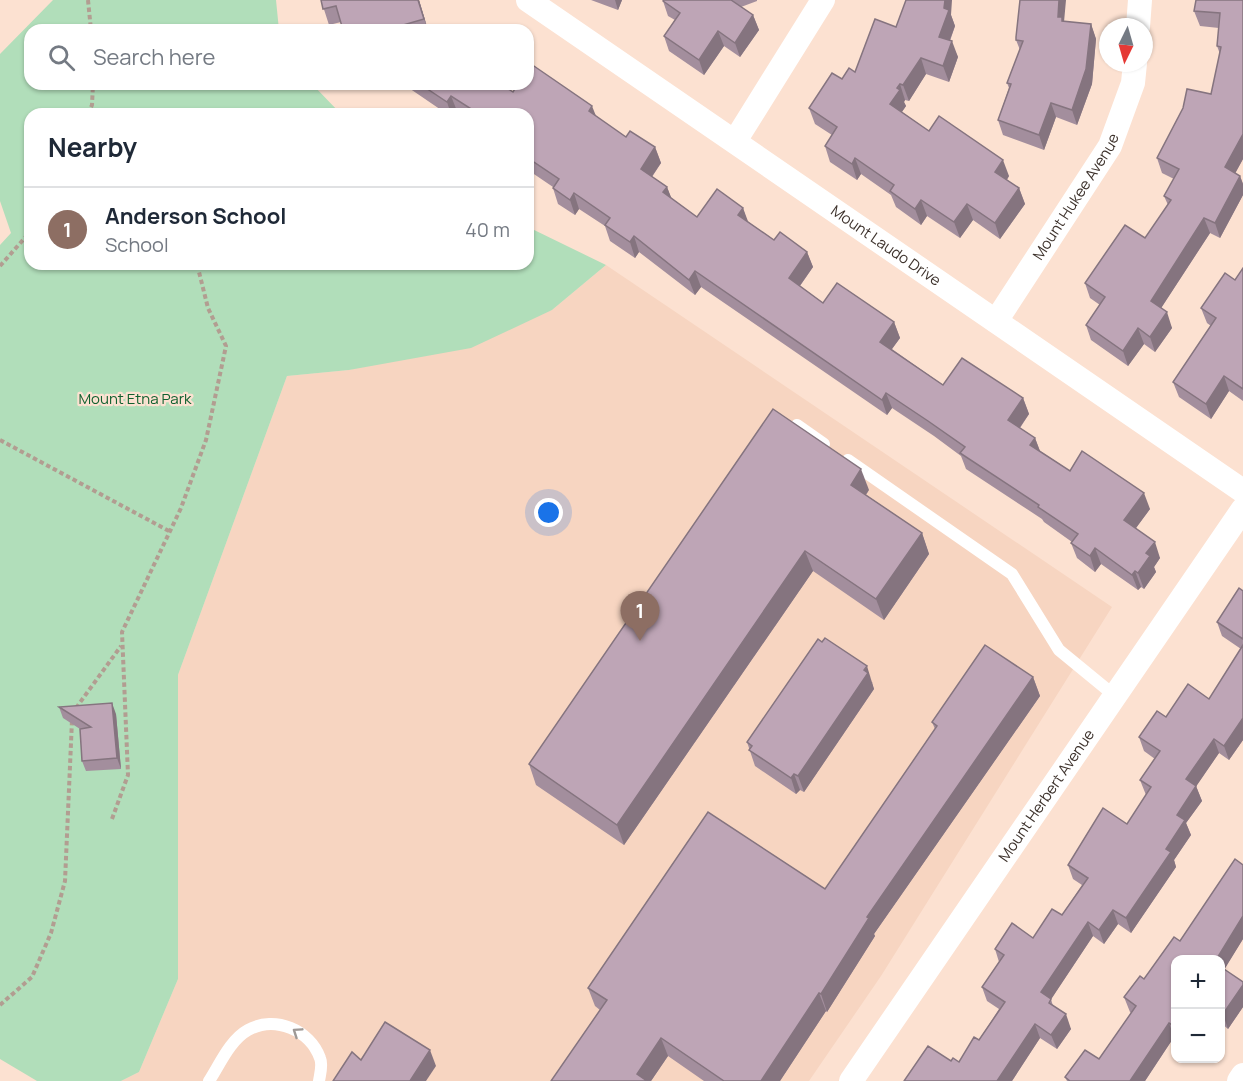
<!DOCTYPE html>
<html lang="en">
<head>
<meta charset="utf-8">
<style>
	:root { --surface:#fff; --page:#f6f6f7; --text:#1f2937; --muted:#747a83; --line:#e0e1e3; --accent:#5f792d }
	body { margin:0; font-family:Manrope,sans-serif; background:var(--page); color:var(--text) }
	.controls { position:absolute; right:18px; bottom:18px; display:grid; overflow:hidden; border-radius:12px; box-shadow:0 2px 4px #0004 }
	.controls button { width:54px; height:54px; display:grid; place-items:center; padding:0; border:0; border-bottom:2px solid var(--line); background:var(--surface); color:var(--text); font:30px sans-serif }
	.compass { position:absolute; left:1099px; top:18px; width:54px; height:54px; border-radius:50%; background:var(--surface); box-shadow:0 2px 4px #0004; rotate:185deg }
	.you { position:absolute; left:549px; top:513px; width:21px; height:21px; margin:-15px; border:4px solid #fff; border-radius:50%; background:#1a73e8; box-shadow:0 0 0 9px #1a73e833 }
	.badge { display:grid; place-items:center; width:39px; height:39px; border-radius:50%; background:var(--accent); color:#fff; font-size:20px; font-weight:700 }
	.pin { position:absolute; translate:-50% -50px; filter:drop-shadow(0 2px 3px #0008) }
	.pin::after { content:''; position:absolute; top:32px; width:21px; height:18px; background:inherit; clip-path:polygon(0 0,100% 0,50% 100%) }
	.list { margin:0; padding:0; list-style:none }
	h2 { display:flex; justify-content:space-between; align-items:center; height:78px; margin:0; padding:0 24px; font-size:26px }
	h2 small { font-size:20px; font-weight:400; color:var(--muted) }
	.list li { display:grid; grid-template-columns:39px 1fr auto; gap:18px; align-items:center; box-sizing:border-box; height:84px; padding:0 24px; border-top:2px solid var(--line) }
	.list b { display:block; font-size:22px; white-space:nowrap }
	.list p { margin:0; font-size:20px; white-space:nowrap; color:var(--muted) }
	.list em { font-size:20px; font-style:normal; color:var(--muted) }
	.icon { flex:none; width:33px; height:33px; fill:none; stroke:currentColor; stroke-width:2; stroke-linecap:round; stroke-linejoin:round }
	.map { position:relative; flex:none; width:1243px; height:1081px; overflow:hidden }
	.search { position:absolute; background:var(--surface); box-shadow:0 2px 4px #0004; left:24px; top:24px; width:510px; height:66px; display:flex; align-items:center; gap:15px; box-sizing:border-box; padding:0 21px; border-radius:18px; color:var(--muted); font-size:22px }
	.panel { position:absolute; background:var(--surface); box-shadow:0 2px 4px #0004; left:24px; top:108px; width:510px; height:162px; border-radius:18px }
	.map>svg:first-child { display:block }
</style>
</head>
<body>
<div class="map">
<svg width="1243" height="1081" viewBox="0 0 1243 1081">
	<rect width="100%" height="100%" fill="#fce1d1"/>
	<polygon fill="#f7d5c1" points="606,265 1112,607 881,976 809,1081 121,1081 139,1072 178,979 178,675 287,376 349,370 552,310"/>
	<polygon fill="#b1deba" points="53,0 276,0 279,30 30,30 30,84 312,84 341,114 30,114 30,264 528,264 528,227 606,265 552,310 471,348 349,370 287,376 178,675 178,979 139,1072 121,1081 37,1081 0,1059 0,245 11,233 0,201 0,54"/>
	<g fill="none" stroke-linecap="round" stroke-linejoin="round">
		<g stroke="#b29d91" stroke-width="4" stroke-dasharray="4.5 3" stroke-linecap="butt">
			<polyline points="88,0 91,30"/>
			<polyline points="88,114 92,105 93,84"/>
			<polyline points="0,266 30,232"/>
			<polyline points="0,440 169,531"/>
			<polyline points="76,708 121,646"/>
			<polyline points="112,819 128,775 122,632 181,508 206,440 226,346 208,308 197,264"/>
			<polyline points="0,1005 32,977 51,933 65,881 72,720"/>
		</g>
		<g stroke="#fff" stroke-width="12">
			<polyline points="797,425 824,444"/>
			<polyline points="848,460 1012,574 1059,650 1115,696"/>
			<path d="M209 1081C220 1064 230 1040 248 1030 275 1015 310 1030 320 1058 323 1065 320 1074 319 1081"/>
		</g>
		<g stroke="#fff" stroke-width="24">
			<path id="s1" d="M528 0 1243 491"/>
			<polyline points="1138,27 1140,0"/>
			<polyline points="735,141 823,0"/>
			<path id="s2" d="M996 321 1110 146 1133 83 1135 63"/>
			<path id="s3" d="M851 1081 1243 509"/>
			<polyline points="1239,1081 1243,1075"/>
		</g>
	</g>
	<g fill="#a38e9d">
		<polygon points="321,0 419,0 428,30 343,30 341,22 329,25"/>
		<polygon points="591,0 622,0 618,10"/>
		<polygon points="664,0 757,0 757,1 741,7 753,15 759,30 740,57 724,46 704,75 669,51 664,36 675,20 668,16 663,1"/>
		<polygon points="1243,0 1243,159 1235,173 1240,176 1243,184 1243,195 1220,238 1210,233 1161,308 1172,328 1155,352 1144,344 1128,366 1091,340 1086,325 1100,305 1090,298 1085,283 1145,238 1168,205 1164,196 1174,179 1162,173 1157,158 1211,94 1220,54 1217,46 1219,28 1200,26 1194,11"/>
		<polygon points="951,15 955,26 950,41 958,57 949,82 926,74 909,101 905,100 904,102 906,106 902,112 929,131 1009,176 1007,180 1019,188 1025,204 1000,239 973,220 960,238 927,216 921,225 896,207 891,195 861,174 857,180 830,162 825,146 832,135 815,124 809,108 842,79 855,72"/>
		<polygon points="1064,22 1091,24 1096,39 1092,84 1077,125 1056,117 1044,150 1003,135 998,120 1009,88 1007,83 1020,50 1016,40"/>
		<polygon points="405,84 501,84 513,92 596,117 626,137 655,147 661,163 652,177 667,187 671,198 697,217 743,208 747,221 774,240 807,252 813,267 800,286 823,303 894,322 900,338 892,349 943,385 1023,398 1029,414 1020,428 1035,438 1040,451 1070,471 1150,509 1136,528 1160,558 1154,567 1156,572 1144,589 1141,587 1138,590 1101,564 1095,572 1077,558 1071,543 1072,542 1044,522 1042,519 966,469 961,456 934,436 892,408 887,415 701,287 695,295 639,252 635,258 610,241 605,226 579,209 575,215 558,204 553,188 553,187 528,170 528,114 461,114 457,111 455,114 447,114 406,86"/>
		<polygon points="1243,268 1243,401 1229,391 1211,419 1179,397 1173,382 1211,326 1207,323 1201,308 1235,280"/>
		<polygon points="869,490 866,495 922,533 929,554 884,620 813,571 624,845 536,785 529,764"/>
		<polygon points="1243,591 1243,740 1229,760 1219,753 1196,786 1202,801 1186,823 1191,835 1174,860 1176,867 1131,933 1118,924 1104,944 1093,936 1051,999 1053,1006 1071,1029 1057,1049 1040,1038 1012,1081 904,1081 951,1061 959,1062 979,1040 999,1009 987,1001 982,987 999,962 995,949 1033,938 1062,915 1082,885 1073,879 1068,865 1127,824 1146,795 1140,780 1155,759 1144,751 1139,737 1166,717 1209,699 1241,649 1222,636 1217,622"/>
		<polygon points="1033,677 1040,696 874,934 875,936 827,1012 826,1011 780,1081 704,1081 668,1056 651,1081 551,1081 600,1010 595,1006 588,988 825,889 935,729 932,722"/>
		<polygon points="873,682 872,683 874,689 804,792 800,790 796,794 755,766 747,742"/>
		<polygon points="59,707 116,714 121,769 86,771 82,761 80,729 63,718"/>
		<polygon points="1235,859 1243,865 1243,939 1224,969 1243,982 1243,1007 1228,1029 1221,1023 1221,960 1176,960 1176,1038 1174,1037 1145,1081 1067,1081 1065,1077 1085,1050 1099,1059 1131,1013 1130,1012 1124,997 1140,976 1144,979 1174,937 1180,941"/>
	</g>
	<g fill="#85747f">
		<polygon points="418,0 419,0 428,30 424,19"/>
		<polygon points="615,0 622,0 618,10"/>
		<polygon points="945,0 952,0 951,15 955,26 945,53 939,37"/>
		<polygon points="1059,0 1066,0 1064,22 1068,32 1058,17"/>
		<polygon points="753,15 759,30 740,57 735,43"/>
		<polygon points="1091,24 1096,39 1092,84 1077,125 1072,110"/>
		<polygon points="718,31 724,46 704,75 699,60"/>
		<polygon points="952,41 958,57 949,82 943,66"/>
		<polygon points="921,58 926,74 909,101 903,85"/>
		<polygon points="900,84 905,100 904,102 906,106 896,120 890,104"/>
		<polygon points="451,96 457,111 455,114 451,114 447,102"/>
		<polygon points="1051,103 1056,117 1044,150 1039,135"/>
		<polygon points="592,106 598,121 589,111"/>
		<polygon points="1243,134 1243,159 1230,183 1225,167"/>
		<polygon points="655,147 661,163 646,185 641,169"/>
		<polygon points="855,158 861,174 857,180 852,164"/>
		<polygon points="1003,160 1009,176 1001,188 995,172"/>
		<polygon points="1240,176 1243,184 1243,195 1220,238 1215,223"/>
		<polygon points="667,187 673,202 663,192"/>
		<polygon points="1019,188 1025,204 1000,239 995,223"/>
		<polygon points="574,193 579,209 575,215 570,200"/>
		<polygon points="921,200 927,216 921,225 915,209"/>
		<polygon points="967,204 973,220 960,238 954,222"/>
		<polygon points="743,208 749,224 738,215"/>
		<polygon points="1204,218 1210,233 1156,316 1151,301"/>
		<polygon points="634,236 639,252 635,258 630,242"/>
		<polygon points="807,252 813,267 794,294 789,278"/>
		<polygon points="695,271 701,287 695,295 689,280"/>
		<polygon points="1167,312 1172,328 1155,352 1150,337"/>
		<polygon points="894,322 900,338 886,357 880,342"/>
		<polygon points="1138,328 1144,344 1128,366 1123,351"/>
		<polygon points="1224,376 1229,391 1211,419 1206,404"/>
		<polygon points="886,393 892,408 887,415 882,400"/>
		<polygon points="1023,398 1029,414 1014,436 1008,420"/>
		<polygon points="1035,438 1041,454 1030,445"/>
		<polygon points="861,469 869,490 858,505 851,485"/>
		<polygon points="1144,493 1150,509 1130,536 1124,520"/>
		<polygon points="922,533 929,554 884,620 876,599"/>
		<polygon points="1155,542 1160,558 1154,567 1156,572 1144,589 1138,573 1146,553"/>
		<polygon points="1095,548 1101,564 1095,572 1090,556"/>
		<polygon points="805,551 813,571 624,845 617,825"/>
		<polygon points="1135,571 1141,587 1138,590 1132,575"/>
		<polygon points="867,666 874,689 804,792 798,776"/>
		<polygon points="1033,677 1040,696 874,934 875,936 827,1012 821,994 867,917"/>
		<polygon points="112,703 116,714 121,769 117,758"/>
		<polygon points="1243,718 1243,740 1229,760 1224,746"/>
		<polygon points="1214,739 1219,753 1191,794 1186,779"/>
		<polygon points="794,774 800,790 796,794 791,778"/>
		<polygon points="1196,786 1202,801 1186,823 1191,835 1174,860 1176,867 1131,933 1126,918 1166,849 1177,815"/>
		<polygon points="1113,910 1118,924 1104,944 1099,930"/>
		<polygon points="1243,916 1243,939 1221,975 1221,960 1216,960"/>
		<polygon points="1088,922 1093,936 1046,1007 1041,992"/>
		<polygon points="1243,985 1243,1007 1228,1029 1223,1014"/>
		<polygon points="819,993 826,1011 780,1081 761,1081"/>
		<polygon points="1066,1014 1071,1029 1057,1049 1051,1035"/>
		<polygon points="1169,1023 1174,1037 1145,1081 1130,1081"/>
		<polygon points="1035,1024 1040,1038 1012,1081 997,1081"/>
		<polygon points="661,1038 668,1056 651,1081 639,1081 637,1074"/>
		<polygon points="430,1050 436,1066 426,1081 410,1081"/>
	</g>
	<g fill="#bea5b6" stroke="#85747f" stroke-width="1.5">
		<polygon points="321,0 418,0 424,19 386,30 343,30 336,6 323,9"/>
		<polygon points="664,0 731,0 753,15 735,43 718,31 699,60 664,36 680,13 663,1"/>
		<polygon points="906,0 945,0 944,8 949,10 939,37 952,41 943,66 921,58 903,85 900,84 897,88 900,90 890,104 929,131 939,116 1003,160 995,172 1019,188 995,223 967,204 954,222 921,200 915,209 890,191 894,185 855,158 852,164 825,146 837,127 809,108 832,73 842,79 849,68 855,72 875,19 896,27"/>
		<polygon points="1020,0 1059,0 1058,17 1062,17 1062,21 1091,24 1086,69 1072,110 1051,103 1039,135 998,120 1011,84 1007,83 1023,41 1016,40 1016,37"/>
		<polygon points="1196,0 1243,0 1243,134 1225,167 1240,176 1215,223 1204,218 1151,301 1167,312 1150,337 1138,328 1123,351 1086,325 1105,297 1085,283 1125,225 1145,238 1171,200 1164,196 1179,169 1157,158 1183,108 1187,89 1211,94 1221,47 1217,46 1220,13 1194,11"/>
		<polygon points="531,64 592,106 589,111 626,137 630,131 655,147 641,169 667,187 663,192 697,217 717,189 743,208 738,215 774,240 780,232 807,252 789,278 823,303 837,283 894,322 880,342 943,385 962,358 1023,398 1008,420 1035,438 1030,445 1070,471 1082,451 1144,493 1124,520 1155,542 1146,553 1150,556 1138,573 1135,571 1132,575 1095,548 1090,556 1071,543 1078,534 1038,507 1039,505 960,453 965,447 928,421 886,393 882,400 695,271 689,280 634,236 630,242 605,225 610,218 574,193 570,200 553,188 559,179 528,158 528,114 479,114 451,96 447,102 420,84 501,84 513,92 518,84 528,84 528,69"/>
		<polygon points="1243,268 1243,389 1224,376 1206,404 1173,382 1216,318 1201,308 1225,273 1235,280"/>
		<polygon points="773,409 861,469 851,485 922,533 876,599 805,551 617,825 529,764"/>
		<polygon points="1239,588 1243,591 1243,639 1217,622"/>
		<polygon points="825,638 867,666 864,670 868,673 798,776 794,774 791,778 749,750 752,746 747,742 818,639 822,642"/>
		<polygon points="985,645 1033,677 867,917 869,918 821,994 819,993 761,1081 724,1081 661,1038 637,1074 647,1081 551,1081 607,1000 588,988 708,812 825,889 937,726 932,722"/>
		<polygon points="1243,645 1243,718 1224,746 1214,739 1186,779 1196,786 1177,815 1185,820 1166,849 1171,852 1126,918 1113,910 1099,930 1088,922 1041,992 1051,999 1049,1003 1066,1014 1051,1035 1035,1024 997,1081 904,1081 928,1046 951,1061 953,1058 959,1062 974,1037 979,1040 1005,1002 982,987 1004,955 995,949 1012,923 1033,938 1052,909 1062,915 1088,878 1068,865 1103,808 1127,824 1151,787 1140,780 1160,751 1139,737 1157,711 1166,717 1188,684 1209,699"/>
		<polygon points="112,703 117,758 82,761 80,729 91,727 59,707"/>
		<polygon points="1235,859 1243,865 1243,916 1216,960 1176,960 1176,1027 1169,1023 1130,1081 1070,1081 1065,1077 1085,1050 1099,1059 1136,1006 1124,997 1140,976 1144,979 1174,937 1180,941"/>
		<polygon points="1221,967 1243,982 1243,985 1223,1014 1221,1012"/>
		<polygon points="385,1022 430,1050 410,1081 333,1081 352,1052 361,1060"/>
	</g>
	<defs><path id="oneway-chevron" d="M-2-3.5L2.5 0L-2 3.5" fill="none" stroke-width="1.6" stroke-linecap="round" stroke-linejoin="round" transform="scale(1.5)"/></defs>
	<use stroke="#9e9996" href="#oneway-chevron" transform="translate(297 1032) rotate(-146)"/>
	<g text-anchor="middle" stroke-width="4.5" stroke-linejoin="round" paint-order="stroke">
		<g font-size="15" fill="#3e332d" stroke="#fce1d1">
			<text dy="5" stroke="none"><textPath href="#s2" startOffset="148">Mount Hukee Avenue</textPath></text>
			<text dy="5" stroke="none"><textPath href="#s1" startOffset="434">Mount Laudo Drive</textPath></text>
			<text dy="5" stroke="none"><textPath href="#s3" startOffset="346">Mount Herbert Avenue</textPath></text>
		</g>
		<g font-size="15" fill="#10602f" stroke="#fce1d1">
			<text x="135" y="404">Mount Etna Park</text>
		</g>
	</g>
</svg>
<div class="controls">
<button>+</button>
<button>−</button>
</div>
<svg class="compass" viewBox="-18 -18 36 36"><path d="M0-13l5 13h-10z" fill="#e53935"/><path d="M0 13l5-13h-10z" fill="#747a83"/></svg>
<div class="you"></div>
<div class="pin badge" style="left:640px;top:641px;background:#8d6e63">1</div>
<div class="search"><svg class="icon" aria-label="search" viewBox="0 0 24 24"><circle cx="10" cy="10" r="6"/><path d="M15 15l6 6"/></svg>Search here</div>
<section class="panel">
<h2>Nearby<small></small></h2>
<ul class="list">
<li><span class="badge" style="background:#8d6e63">1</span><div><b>Anderson School</b><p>School</p></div><em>40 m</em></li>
</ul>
</section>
</div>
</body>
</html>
